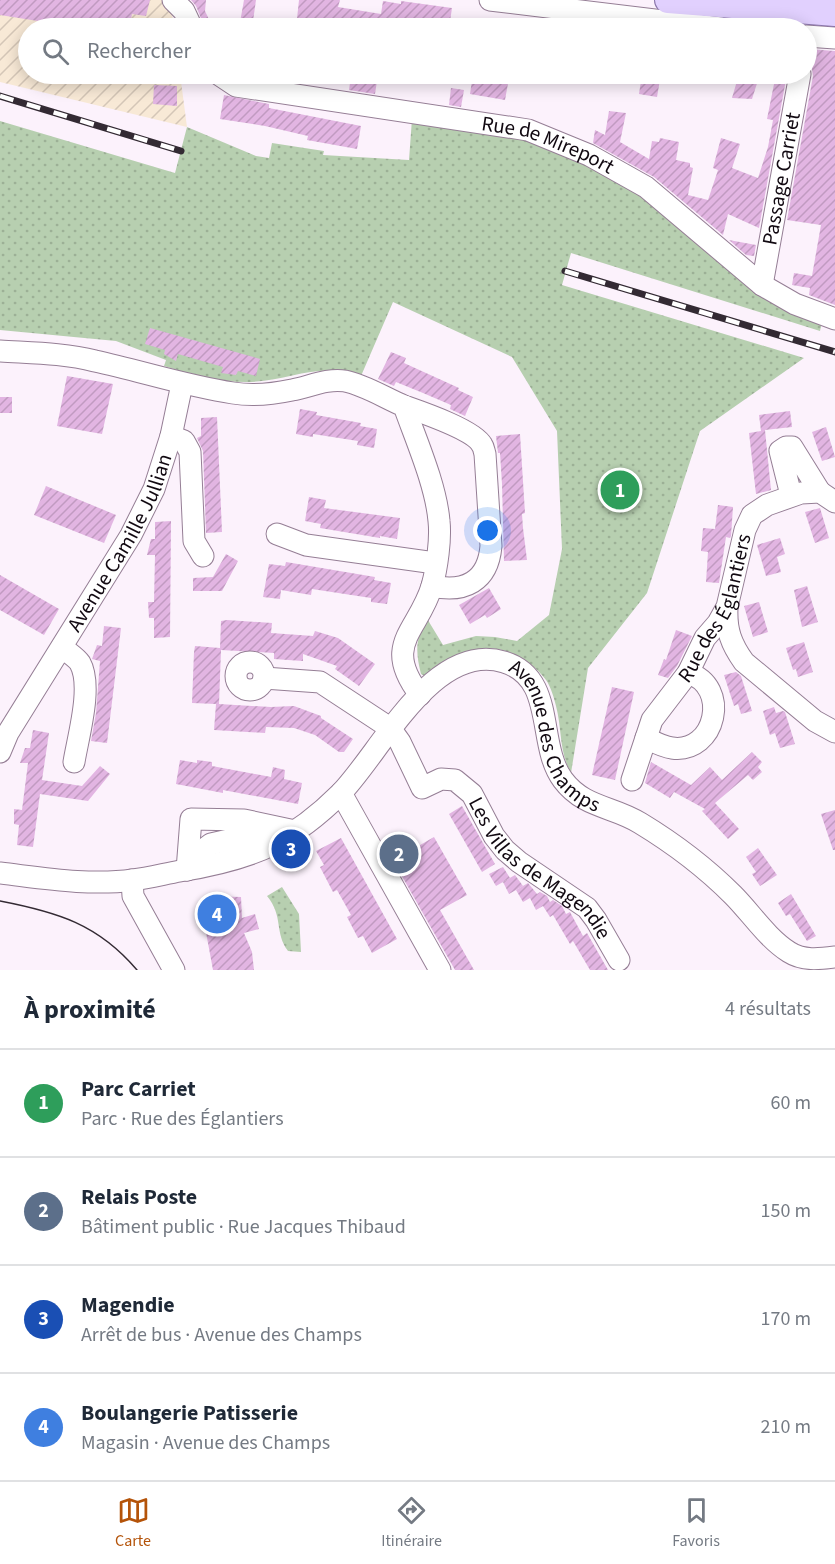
<!DOCTYPE html>
<html lang="fr">
<head>
<meta charset="utf-8">
<style>
	:root { --surface:#fff; --page:#f2f2f3; --text:#1f2937; --muted:#747a83; --line:#e0e1e3; --accent:#b45309 }
	body { margin:0; font-family:"Source Sans 3",sans-serif; background:var(--page); color:var(--text) }
	.you { position:absolute; left:488px; top:531px; width:21px; height:21px; margin:-15px; border:4px solid #fff; border-radius:50%; background:#1a73e8; box-shadow:0 0 0 9px #1a73e833 }
	.badge { display:grid; place-items:center; width:39px; height:39px; border-radius:50%; background:var(--accent); color:#fff; font-size:20px; font-weight:700 }
	.pin { position:absolute; translate:-50% -50%; border:3px solid #fff; box-shadow:0 2px 6px #0006 }
	.list { margin:0; padding:0; list-style:none }
	h2 { display:flex; justify-content:space-between; align-items:center; height:78px; margin:0; padding:0 24px; font-size:26px }
	h2 small { font-size:20px; font-weight:400; color:var(--muted) }
	.list li { display:grid; grid-template-columns:39px 1fr auto; gap:18px; align-items:center; box-sizing:border-box; height:108px; padding:0 24px; border-top:2px solid var(--line) }
	.list b { display:block; font-size:22px; white-space:nowrap }
	.list p { margin:0; font-size:20px; white-space:nowrap; color:var(--muted) }
	.list em { font-size:20px; font-style:normal; color:var(--muted) }
	.icon { flex:none; width:33px; height:33px; fill:none; stroke:currentColor; stroke-width:2; stroke-linecap:round; stroke-linejoin:round }
	.map { position:relative; flex:none; width:835px; height:970px; overflow:hidden }
	.search { position:absolute; background:var(--surface); box-shadow:0 3px 15px #0003; left:18px; right:18px; top:18px; height:66px; display:flex; align-items:center; gap:15px; box-sizing:border-box; padding:0 21px; border-radius:33px; color:var(--muted); font-size:22px }
	.sheet { height:510px; background:var(--surface) }
	nav { display:flex; justify-content:space-around; align-items:center; box-sizing:border-box; height:84px; border-top:2px solid var(--line); background:var(--surface); font-size:16px; color:var(--muted) }
	nav a { display:grid; justify-items:center; gap:3px }
	nav .on { color:var(--accent) }
	.map>svg:first-child { display:block }
</style>
</head>
<body>
<div class="map">
<svg width="835" height="970" viewBox="0 0 835 970">
	<defs>
		<pattern id="industrial-furrows" width="10" height="10" patternUnits="userSpaceOnUse" patternTransform="scale(1.5)"><rect width="10" height="10" fill="#f8e9d6"/><path d="M-1 1l2-2M0 10L10 0M9 11l2-2" fill="none" stroke="#d4c6b7"/></pattern>
		<pattern id="park-dots" width="8" height="8" patternUnits="userSpaceOnUse" patternTransform="scale(1.5)"><rect width="8" height="8" fill="#b7cfb0"/><path d="M2 2h.1M6 6h.1" fill="none" stroke="#9cb096" stroke-width="1.8" stroke-linecap="round"/></pattern>
		<pattern id="building-hatch" width="6" height="6" patternUnits="userSpaceOnUse" patternTransform="scale(1.5)"><rect width="6" height="6" fill="#e2b5e2"/><path d="M-1 1l2-2M0 6l6-6M5 7l2-2" fill="none" stroke="#c19ac1"/></pattern>
	</defs>
	<rect width="100%" height="100%" fill="#fcf2fc"/>
	<polygon fill="url(#industrial-furrows)" points="0,0 170,0 174,28 28,28 28,74 180,74 187,127 0,82"/>
	<g fill="url(#park-dots)">
		<path d="M412 119 501 130 574 156 630 187 822 322 820 331 571 253 562 285 804 358 700 431 647 593 588 668 571 773C559 752 562 728 556 706 554 698 551 687 546 680 533 662 506 645 483 649 465 653 442 668 425 676L421 674C415 650 416 640 426 617L443 645 476 636 495 637 517 641 549 615 562 549 557 431 512 357 393 302 361 376C317 361 289 382 246 382 218 382 191 374 164 366L166 360 116 341 0 330V121L175 173 187 127 256 156 269 158 272 143 324 151 323 155 409 160Z"/>
		<path d="M282 887 299 914 301 952 288 951C274 932 284 917 267 896Z"/>
	</g>
	<g fill="url(#building-hatch)">
		<polygon points="0,0 150,0 146,16 132,14 129,28 82,28 0,15"/>
		<polygon points="191,0 206,0 205,11 213,28 205,28 196,6"/>
		<polygon points="244,0 256,0 252,28 239,28"/>
		<polygon points="299,0 340,0 338,7 381,14 383,1 401,4 401,1 452,8 449,28 437,28 438,26 410,21 409,28 296,28"/>
		<polygon points="808,49 835,51 835,305 809,295 810,288 792,285 794,273 812,276 821,225 787,220 813,76 812,69 807,63"/>
		<polygon points="263,74 313,74 312,84 263,77"/>
		<polygon points="473,74 509,78 505,100 470,94"/>
		<polygon points="642,74 661,74 657,97 639,94"/>
		<polygon points="739,74 760,74 752,99 732,98"/>
		<polygon points="776,74 787,74 759,228 728,214 723,235 654,177 593,143 595,130 605,135 609,111 626,113 620,142 649,159 652,141 659,142 660,138 679,142 676,160 690,163 690,167 693,168 688,195 708,200 718,170 713,168 721,138 740,144 732,168 758,178 768,147 773,120 767,119"/>
		<polygon points="351,76 377,81 375,94 349,90"/>
		<polygon points="154,85 177,86 177,106 153,104"/>
		<polygon points="451,88 464,90 461,107 449,105"/>
		<polygon points="224,95 269,104 269,108 361,126 357,149 307,140 308,136 265,126 220,119"/>
		<polygon points="729,240 756,245 754,256 746,255"/>
		<polygon points="150,328 260,359 256,376 238,371 236,375 221,373 223,367 178,354 176,361 164,354 165,350 145,344"/>
		<polygon points="391,352 406,358 404,363 459,388 458,390 473,397 465,416 450,409 451,405 423,393 396,382 394,386 378,379"/>
		<polygon points="67,376 113,384 102,434 57,426"/>
		<rect x="0" y="397" width="12" height="16"/>
		<polygon points="300,409 317,412 316,415 361,423 360,426 377,429 374,448 357,445 358,441 313,434 313,437 296,434"/>
		<polygon points="790,411 792,427 765,430 771,490 756,494 749,433 761,431 759,415"/>
		<polygon points="217,417 222,532 206,533 203,451 197,438 201,436 201,418"/>
		<polygon points="826,427 835,457 822,461 812,432"/>
		<polygon points="520,434 525,513 522,514 523,528 527,560 504,561 502,484 500,453 498,453 496,436"/>
		<polygon points="46,486 116,515 104,543 34,515"/>
		<polygon points="309,497 326,500 324,508 400,518 397,539 380,536 380,538 320,528 321,524 305,521"/>
		<polygon points="718,505 733,507 731,536 730,538 726,537 719,583 706,582 708,552 701,551 703,528 715,529"/>
		<polygon points="820,508 829,538 815,543 805,512"/>
		<polygon points="171,521 170,637 154,638 154,618 149,618 148,602 154,602 155,555 147,555 151,539 155,539 155,522"/>
		<polygon points="780,538 785,554 777,557 781,572 766,576 757,545"/>
		<polygon points="226,554 238,561 222,591 193,591 193,578 213,577"/>
		<polygon points="286,562 375,577 374,580 391,583 387,604 371,602 371,598 312,589 311,595 281,590 280,599 263,597 269,564 285,566"/>
		<polygon points="0,575 59,609 44,635 0,610"/>
		<polygon points="807,586 818,622 802,627 794,590"/>
		<polygon points="489,588 501,609 487,618 485,615 470,624 459,605"/>
		<polygon points="759,602 768,632 753,637 744,606"/>
		<polygon points="227,620 272,623 271,633 313,636 315,631 338,638 375,664 359,686 335,669 337,666 303,654 303,661 288,660 274,659 274,653 221,650 219,704 271,707 294,706 321,716 321,718 353,739 344,752 339,752 315,735 294,728 266,727 265,733 214,730 216,704 192,703 194,652 195,646 220,648 221,621"/>
		<polygon points="104,626 121,628 107,743 91,741 96,713 100,661 92,659 97,645 102,646"/>
		<polygon points="676,630 692,636 677,666 668,678 658,675 664,659 666,660"/>
		<polygon points="804,642 813,672 798,677 796,669 793,670 786,648"/>
		<polygon points="736,672 741,676 752,711 741,714 738,704 734,706 724,675"/>
		<polygon points="612,687 634,692 615,780 592,775"/>
		<polygon points="774,707 776,713 783,711 785,712 795,744 780,748 775,733 770,735 763,711"/>
		<polygon points="33,730 49,733 42,780 82,786 100,766 110,774 88,801 40,794 33,847 17,845 19,825 14,824 14,809 22,810 28,763 20,763 25,748 30,748"/>
		<polygon points="752,752 762,762 758,767 762,772 753,780 748,775 715,803 739,829 728,839 702,811 705,809 674,792 670,798 645,783 651,762 691,785 710,767 722,780"/>
		<polygon points="180,760 197,763 197,760 212,762 212,766 271,777 273,767 285,770 284,779 302,783 298,804 223,790 223,793 176,784"/>
		<polygon points="462,806 495,864 482,872 449,814"/>
		<polygon points="835,810 835,850 833,850 821,814"/>
		<polygon points="434,837 467,895 440,910 474,970 455,970 386,848 401,840 408,852"/>
		<polygon points="341,838 397,939 372,953 363,936 358,938 347,917 351,915 337,890 333,892 320,867 324,865 316,851"/>
		<polygon points="758,848 777,875 760,886 752,874 756,872 746,857"/>
		<polygon points="503,867 510,878 496,886 489,874"/>
		<polygon points="515,875 523,886 509,894 503,882"/>
		<polygon points="528,883 537,894 540,892 547,896 550,902 553,900 562,906 566,914 570,912 583,936 587,933 608,970 590,970 573,941 570,944 553,915 550,917 543,906 536,910 530,898 523,902 516,890"/>
		<polygon points="791,894 816,936 807,941 790,914 786,916 778,903"/>
		<polygon points="207,896 241,897 242,918 255,914 259,929 244,933 252,952 254,970 213,970 205,927"/>
	</g>
	<g fill="none" stroke-linecap="round" stroke-linejoin="round">
		<g stroke="#957e95" stroke-width="23">
			<g id="minor">
				<polyline points="173,0 184,11 192,28"/>
				<polyline points="490,0 721,28"/>
				<polyline points="806,36 835,38"/>
				<path id="s1" d="M218 74 236 86 528 130 589 155 646 187 762 285 795 304 835 319"/>
				<path id="s2" d="M762 285 800 74"/>
				<path d="M0 351C32 353 64 353 95 361 141 371 186 386 233 393 251 396 273 394 292 390 309 387 327 378 345 381 365 385 385 398 404 406 416 440 436 485 439 521 441 539 437 568 432 586 418 632 381 644 420 695"/>
				<path d="M404 406C421 412 474 430 482 445 484 448 484 451 485 454L491 546C488 582 464 593 432 586"/>
				<polyline points="171,436 184,441 190,452 194,541 203,556"/>
				<polyline points="791,495 780,451 786,447 792,447 820,492"/>
				<polyline points="277,534 306,545 435,563"/>
				<path d="M727 608C726 630 731 644 744 662L815 721 835 732"/>
				<path d="M62 647C67 652 76 657 80 663 93 686 78 737 74 762"/>
				<circle cx="250" cy="676" r="14"/>
				<path id="s3" d="M264 678 320 682 390 728 400 742 422 788 441 779 455 780 472 794 494 836 505 850 519 862 587 908 596 920 619 960"/>
				<path d="M646 738C654 742 663 747 672 748 716 754 731 686 688 673"/>
				<path id="s4" d="M0 752 8 733 131 535 154 489 171 436 182 384"/>
				<path id="s5" d="M632 780 652 720 688 673 705 638 718 623 727 607 745 530 752 515 767 505 801 493 820 492 835 502"/>
				<polyline points="341,793 440,970"/>
				<polyline points="187,870 191,819 244,820 295,831"/>
				<polyline points="187,870 199,853 211,844 272,830"/>
				<path id="s6" d="M0 873C43 878 89 886 133 880 148 878 164 874 180 871 211 866 243 859 272 845 297 832 320 814 340 794 380 754 433 640 504 662 557 678 536 744 563 780 584 808 613 806 640 823 673 843 706 868 733 895 751 913 767 938 789 952 803 961 819 959 835 957"/>
				<polyline points="132,880 133,896 174,970"/>
			</g>
		</g>
		<g stroke="#8b76ab" stroke-width="28">
			<polyline id="major" points="668,0 835,13"/>
		</g>
		<use href="#minor" stroke="#fff" stroke-width="21"/>
		<use href="#major" stroke="#e1d0fe" stroke-width="26"/>
		<path stroke="#332a33" stroke-width="1.5" d="M0 901C57 912 98 924 137 970"/>
		<g stroke="#332a33" stroke-width="7">
			<g id="rail">
				<polyline points="0,96 181,151"/>
				<polyline points="565,271 835,352"/>
			</g>
		</g>
		<use href="#rail" stroke="#fff" stroke-width="4.5" stroke-dasharray="14" stroke-linecap="butt"/>
	</g>
	<g text-anchor="middle" stroke-width="5" stroke-linejoin="round" paint-order="stroke">
		<g font-size="21" fill="#110911" stroke="#fff">
			<text dy="7" stroke="none"><textPath href="#s1" startOffset="340">Rue de Mireport</textPath></text>
			<text dy="7" stroke="none"><textPath href="#s2" startOffset="108">Passage Carriet</textPath></text>
			<text dy="7" stroke="none"><textPath href="#s4" startOffset="242">Avenue Camille Jullian</textPath></text>
			<text dy="7" stroke="none"><textPath href="#s5" startOffset="194">Rue des Églantiers</textPath></text>
			<text dy="7" stroke="none"><textPath href="#s6" startOffset="681">Avenue des Champs</textPath></text>
			<text dy="7" stroke="none"><textPath href="#s3" startOffset="368">Les Villas de Magendie</textPath></text>
		</g>
	</g>
</svg>
<div class="you"></div>
<div class="pin badge" style="left:620px;top:490px;background:#2e9e5b">1</div>
<div class="pin badge" style="left:399px;top:854px;background:#5c6f8a">2</div>
<div class="pin badge" style="left:291px;top:849px;background:#1a4fb4">3</div>
<div class="pin badge" style="left:217px;top:914px;background:#3f7fe0">4</div>
<div class="search"><svg class="icon" aria-label="search" viewBox="0 0 24 24"><circle cx="10" cy="10" r="6"/><path d="M15 15l6 6"/></svg>Rechercher</div>
</div>
<section class="sheet">
<h2>À proximité<small>4 résultats</small></h2>
<ul class="list">
<li><span class="badge" style="background:#2e9e5b">1</span><div><b>Parc Carriet</b><p>Parc · Rue des Églantiers</p></div><em>60 m</em></li>
<li><span class="badge" style="background:#5c6f8a">2</span><div><b>Relais Poste</b><p>Bâtiment public · Rue Jacques Thibaud</p></div><em>150 m</em></li>
<li><span class="badge" style="background:#1a4fb4">3</span><div><b>Magendie</b><p>Arrêt de bus · Avenue des Champs</p></div><em>170 m</em></li>
<li><span class="badge" style="background:#3f7fe0">4</span><div><b>Boulangerie Patisserie</b><p>Magasin · Avenue des Champs</p></div><em>210 m</em></li>
</ul>
</section>
<nav>
<a class="on"><svg class="icon" aria-label="map" viewBox="0 0 24 24"><path d="M3 6l6-2 6 2 6-2v14l-6 2-6-2-6 2zM9 4v14M15 6v14"/></svg>Carte</a>
<a><svg class="icon" aria-label="directions" viewBox="0 0 24 24"><path d="M12 3l9 9-9 9-9-9zM9 14v-3h6M13 9l2 2-2 2"/></svg>Itinéraire</a>
<a><svg class="icon" aria-label="saved" viewBox="0 0 24 24"><path d="M7 4h10v16l-5-4-5 4z"/></svg>Favoris</a>
</nav>
</body>
</html>
